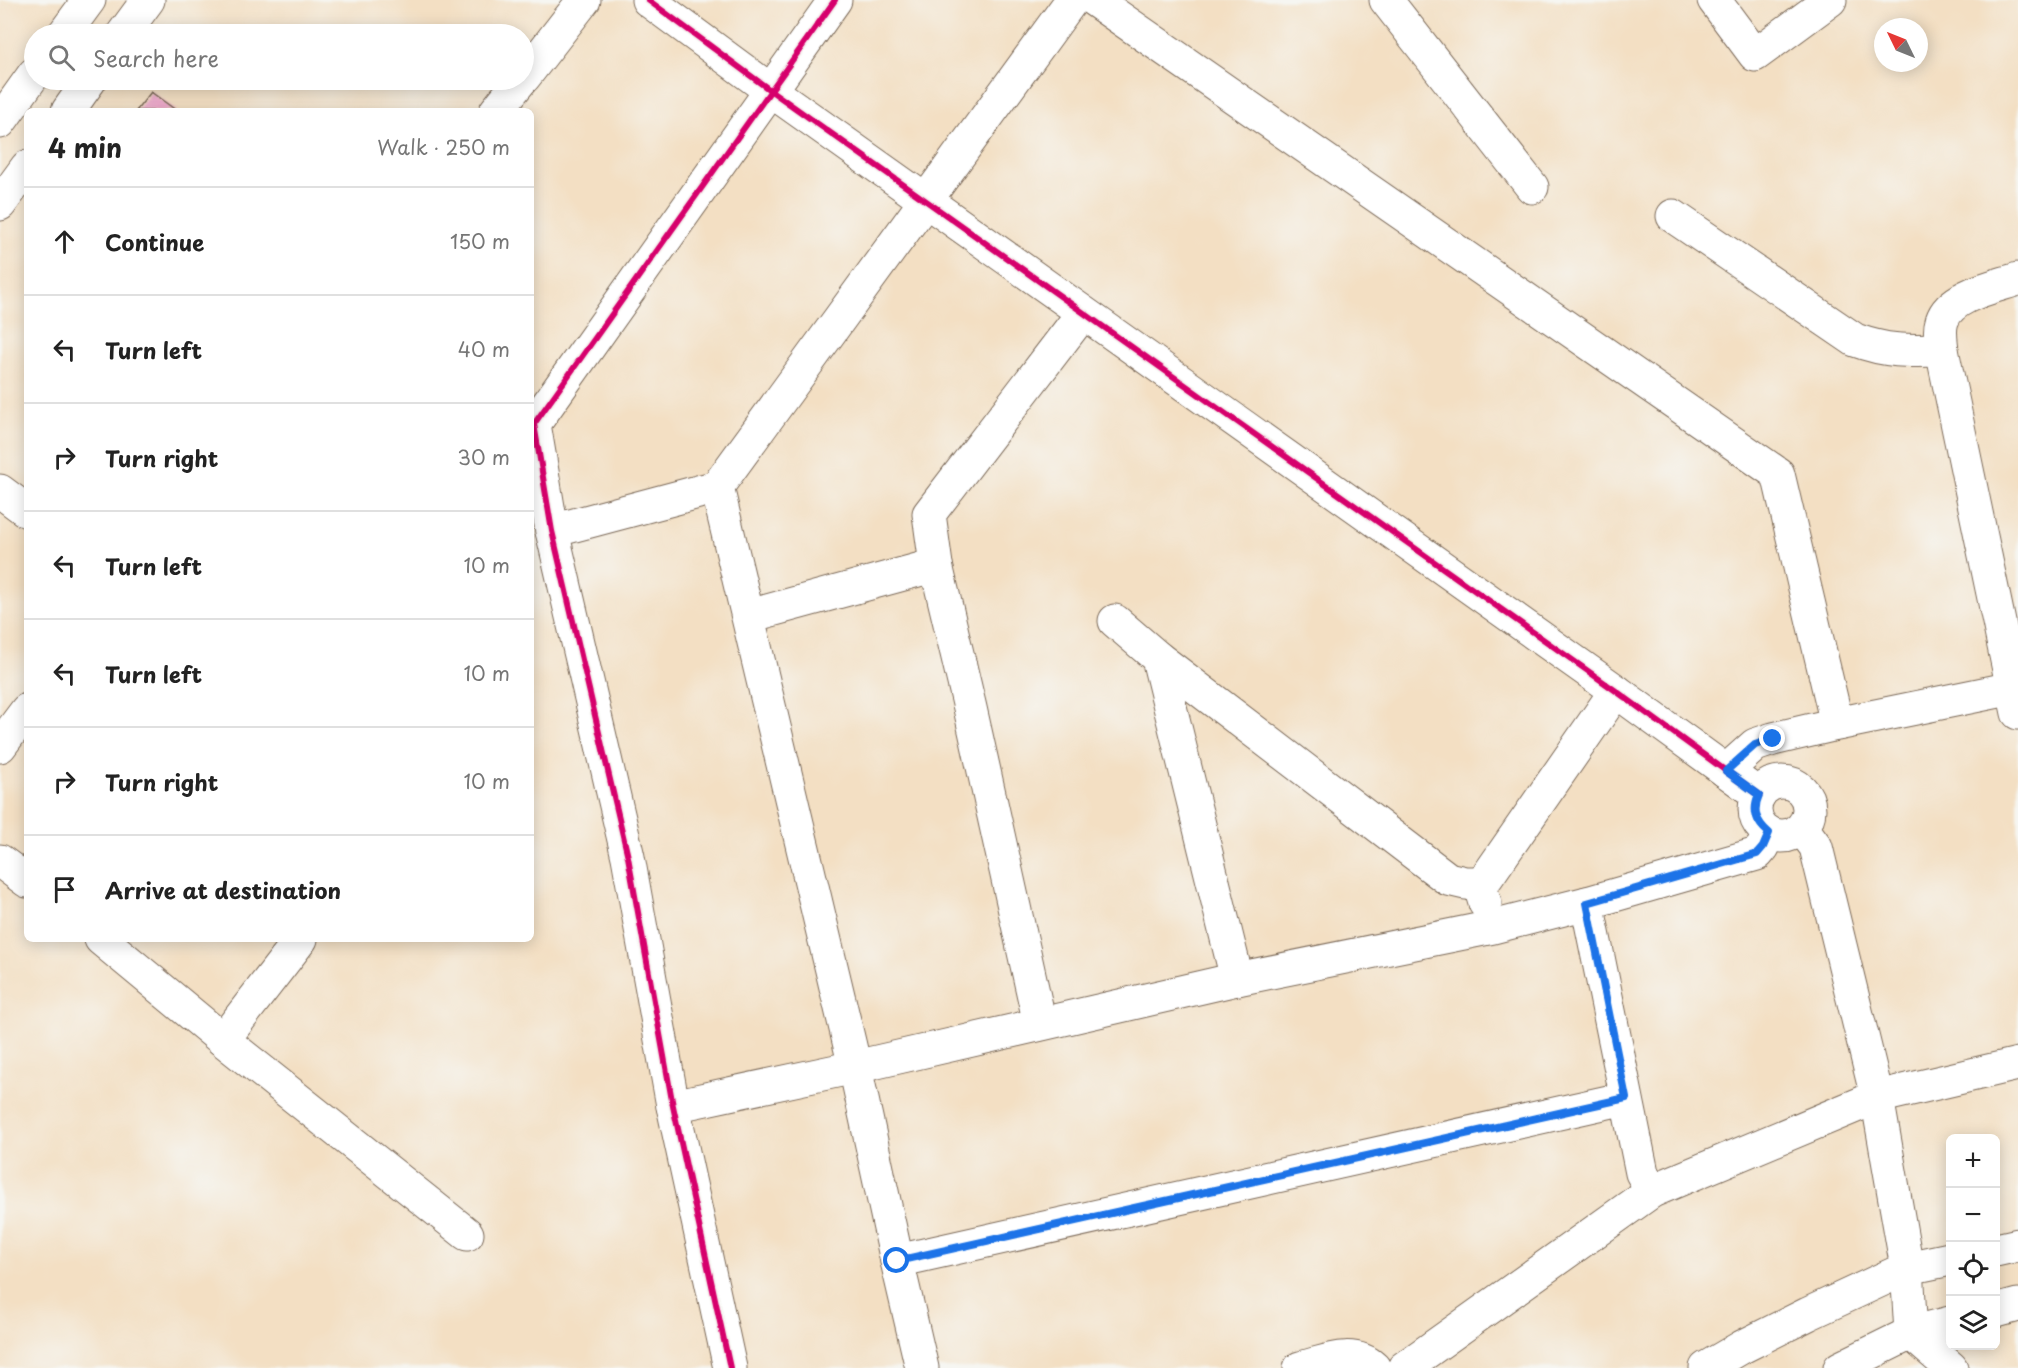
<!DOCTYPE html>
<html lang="en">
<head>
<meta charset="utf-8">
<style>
	:root { --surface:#fff; --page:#f2f2f2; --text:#222; --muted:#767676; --line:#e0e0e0 }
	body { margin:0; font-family:"Playpen Sans",sans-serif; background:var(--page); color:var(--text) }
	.controls { position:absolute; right:18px; bottom:18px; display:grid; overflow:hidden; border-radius:9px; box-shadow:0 3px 15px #0003 }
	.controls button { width:54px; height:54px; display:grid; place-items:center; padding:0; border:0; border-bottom:2px solid var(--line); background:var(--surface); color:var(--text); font:30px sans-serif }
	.compass { position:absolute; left:1874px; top:18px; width:54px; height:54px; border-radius:50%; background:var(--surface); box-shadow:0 3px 15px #0003; rotate:313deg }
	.stop { position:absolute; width:18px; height:18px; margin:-14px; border:4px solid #1a73e8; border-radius:50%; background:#fff }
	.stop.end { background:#1a73e8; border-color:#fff; box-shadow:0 2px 6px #0008 }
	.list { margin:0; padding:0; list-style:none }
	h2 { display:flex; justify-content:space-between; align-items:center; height:78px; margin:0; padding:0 24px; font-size:26px }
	h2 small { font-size:20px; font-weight:400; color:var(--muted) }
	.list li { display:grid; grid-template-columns:39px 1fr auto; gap:18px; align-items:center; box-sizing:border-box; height:108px; padding:0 24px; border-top:2px solid var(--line) }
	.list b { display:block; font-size:22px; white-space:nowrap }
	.list em { font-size:20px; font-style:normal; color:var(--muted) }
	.icon { flex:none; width:33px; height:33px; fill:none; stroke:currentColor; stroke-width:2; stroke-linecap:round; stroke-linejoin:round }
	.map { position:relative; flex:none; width:2018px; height:1368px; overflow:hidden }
	.search { position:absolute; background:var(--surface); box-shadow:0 3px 15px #0003; left:24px; top:24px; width:510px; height:66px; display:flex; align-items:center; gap:15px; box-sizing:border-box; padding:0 21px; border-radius:33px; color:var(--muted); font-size:22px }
	.panel { position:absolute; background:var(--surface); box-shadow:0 3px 15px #0003; left:24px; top:108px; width:510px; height:834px; border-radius:9px }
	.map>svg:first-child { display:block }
</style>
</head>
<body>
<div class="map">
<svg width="2018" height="1368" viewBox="0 0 2018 1368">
	<rect width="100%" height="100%" fill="#f6f6f2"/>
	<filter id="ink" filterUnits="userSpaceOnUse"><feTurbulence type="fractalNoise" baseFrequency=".0167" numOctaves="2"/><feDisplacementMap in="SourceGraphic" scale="12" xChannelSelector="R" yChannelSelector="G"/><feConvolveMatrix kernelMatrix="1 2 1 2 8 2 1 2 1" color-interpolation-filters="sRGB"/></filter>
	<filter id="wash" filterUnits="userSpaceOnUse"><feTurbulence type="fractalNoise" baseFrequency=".008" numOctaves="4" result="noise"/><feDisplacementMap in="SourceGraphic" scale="24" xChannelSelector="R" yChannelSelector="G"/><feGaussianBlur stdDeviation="1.35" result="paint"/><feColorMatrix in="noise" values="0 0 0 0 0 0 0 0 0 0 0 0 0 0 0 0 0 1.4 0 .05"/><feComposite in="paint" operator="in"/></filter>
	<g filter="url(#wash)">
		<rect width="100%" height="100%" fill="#f3dfc3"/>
		<g id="blocks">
			<polygon fill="#eda8ca" points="151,92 177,111 136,111"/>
		</g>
	</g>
	<g filter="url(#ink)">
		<use href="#blocks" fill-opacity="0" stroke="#7b6958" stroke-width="1.5"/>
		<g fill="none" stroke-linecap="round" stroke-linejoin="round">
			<g stroke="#7b6958" stroke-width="35">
				<g id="minor">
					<polyline points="648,0 770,90 1616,691 1759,795"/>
					<polyline points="1094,0 1778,474 1837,724"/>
					<polyline points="1386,0 1532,187"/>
					<polyline points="1714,0 1755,55 1830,0"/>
					<polyline points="123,34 148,0"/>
					<polyline points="524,77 584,0"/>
					<polyline points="68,111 90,80"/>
					<polyline points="496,111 521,80"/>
					<polyline points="0,204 27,167"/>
					<path d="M1673 216 1855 340C1888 352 1908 351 1942 350"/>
					<path d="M2018 279C1994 287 1950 295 1942 321 1939 330 1941 341 1942 350L2018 713"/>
					<polyline points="717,487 855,1067 897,1261 922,1368"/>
					<polyline points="0,491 27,511"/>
					<polyline points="552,531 717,487 1072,0"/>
					<polyline points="936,565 929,514 1083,313"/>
					<polyline points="749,616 936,565 970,708 1040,1024"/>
					<polyline points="1115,621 1158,658 1448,879 1465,883 1479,883"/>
					<polyline points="1158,658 1237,979"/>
					<polyline points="0,746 27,710"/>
					<polyline points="1726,771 1755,745 1773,739 1837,724 2018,687"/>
					<circle cx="1782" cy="809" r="27"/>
					<polyline points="1802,828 1816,847 1877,1097 1907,1268 1911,1333 1951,1368"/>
					<polyline points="0,861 27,881"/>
					<polyline points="1485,903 1479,883 1487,877 1616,691"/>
					<polyline points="1587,903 1642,1173 1652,1191"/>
					<polyline points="101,939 223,1040 467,1234"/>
					<polyline points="223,1040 301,939"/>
					<polyline points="673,1106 855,1067 1237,979 1493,927 1587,903 1757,854 1763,847 1769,833"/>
					<polyline points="1996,1250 2018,1245"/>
					<polyline points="897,1261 1626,1098"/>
					<polyline points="1996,1311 2018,1305"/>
					<polyline points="730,1368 673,1106 628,857 552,531 534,424 835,0"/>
					<path d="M1300 1368C1325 1362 1353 1348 1374 1368"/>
					<polyline points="1404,1368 1652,1191 1877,1097 2018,1064"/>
					<polyline points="1706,1368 1742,1347 1808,1314 1907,1268 1950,1259"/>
					<polyline points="1840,1368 1911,1333 1950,1323"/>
				</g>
			</g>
			<g stroke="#7b6958" stroke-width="35">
				<g id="highway">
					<polyline points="64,34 89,0"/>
					<polyline points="0,122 34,74"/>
				</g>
			</g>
			<use href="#minor" stroke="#fff" stroke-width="33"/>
			<use href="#highway" stroke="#fff" stroke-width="33"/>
			<g stroke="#f6f6f2" stroke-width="10">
				<g id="cycleway">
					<polyline points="648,0 770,90 1616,691 1759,795"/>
					<polyline points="730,1368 673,1106 628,857 552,531 534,424 835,0"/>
				</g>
			</g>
			<use href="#cycleway" stroke="#d6006c" stroke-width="6"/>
		</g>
	</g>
	<g fill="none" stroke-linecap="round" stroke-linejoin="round" filter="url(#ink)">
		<path stroke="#1a73e8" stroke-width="8" d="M897 1261 1626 1098 1587 903 1757 854 1763 847 1769 833C1756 822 1752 811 1759 795L1726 771 1755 745 1773 739"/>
	</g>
</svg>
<div class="controls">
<button>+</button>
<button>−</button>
<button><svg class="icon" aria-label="locate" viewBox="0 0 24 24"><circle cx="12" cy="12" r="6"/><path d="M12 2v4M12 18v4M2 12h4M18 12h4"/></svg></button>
<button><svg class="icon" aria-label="layers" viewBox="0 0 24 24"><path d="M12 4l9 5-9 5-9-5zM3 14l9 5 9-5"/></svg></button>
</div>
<svg class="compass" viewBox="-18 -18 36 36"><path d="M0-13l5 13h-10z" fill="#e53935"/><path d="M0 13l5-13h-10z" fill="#767676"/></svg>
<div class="stop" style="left:897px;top:1261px"></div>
<div class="stop end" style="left:1773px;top:739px"></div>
<div class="search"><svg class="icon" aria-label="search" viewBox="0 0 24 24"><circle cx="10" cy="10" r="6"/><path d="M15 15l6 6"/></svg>Search here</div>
<section class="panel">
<h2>4 min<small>Walk · 250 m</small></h2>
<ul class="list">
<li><svg class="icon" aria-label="ahead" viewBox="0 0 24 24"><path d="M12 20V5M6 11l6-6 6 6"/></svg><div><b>Continue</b></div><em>150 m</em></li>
<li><svg class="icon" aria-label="left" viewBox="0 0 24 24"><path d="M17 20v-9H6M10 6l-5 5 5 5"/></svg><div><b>Turn left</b></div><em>40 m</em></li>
<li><svg class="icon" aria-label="right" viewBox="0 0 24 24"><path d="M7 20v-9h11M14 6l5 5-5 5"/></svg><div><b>Turn right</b></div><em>30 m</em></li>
<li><svg class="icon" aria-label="left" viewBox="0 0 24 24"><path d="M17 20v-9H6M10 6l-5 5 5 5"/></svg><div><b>Turn left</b></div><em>10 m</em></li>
<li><svg class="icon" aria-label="left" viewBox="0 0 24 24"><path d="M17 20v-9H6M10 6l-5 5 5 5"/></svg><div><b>Turn left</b></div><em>10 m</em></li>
<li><svg class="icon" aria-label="right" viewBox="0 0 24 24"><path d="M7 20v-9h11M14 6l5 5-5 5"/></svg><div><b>Turn right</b></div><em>10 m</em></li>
<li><svg class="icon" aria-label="arrive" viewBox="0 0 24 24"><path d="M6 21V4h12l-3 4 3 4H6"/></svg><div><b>Arrive at destination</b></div></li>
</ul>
</section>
</div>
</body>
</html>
